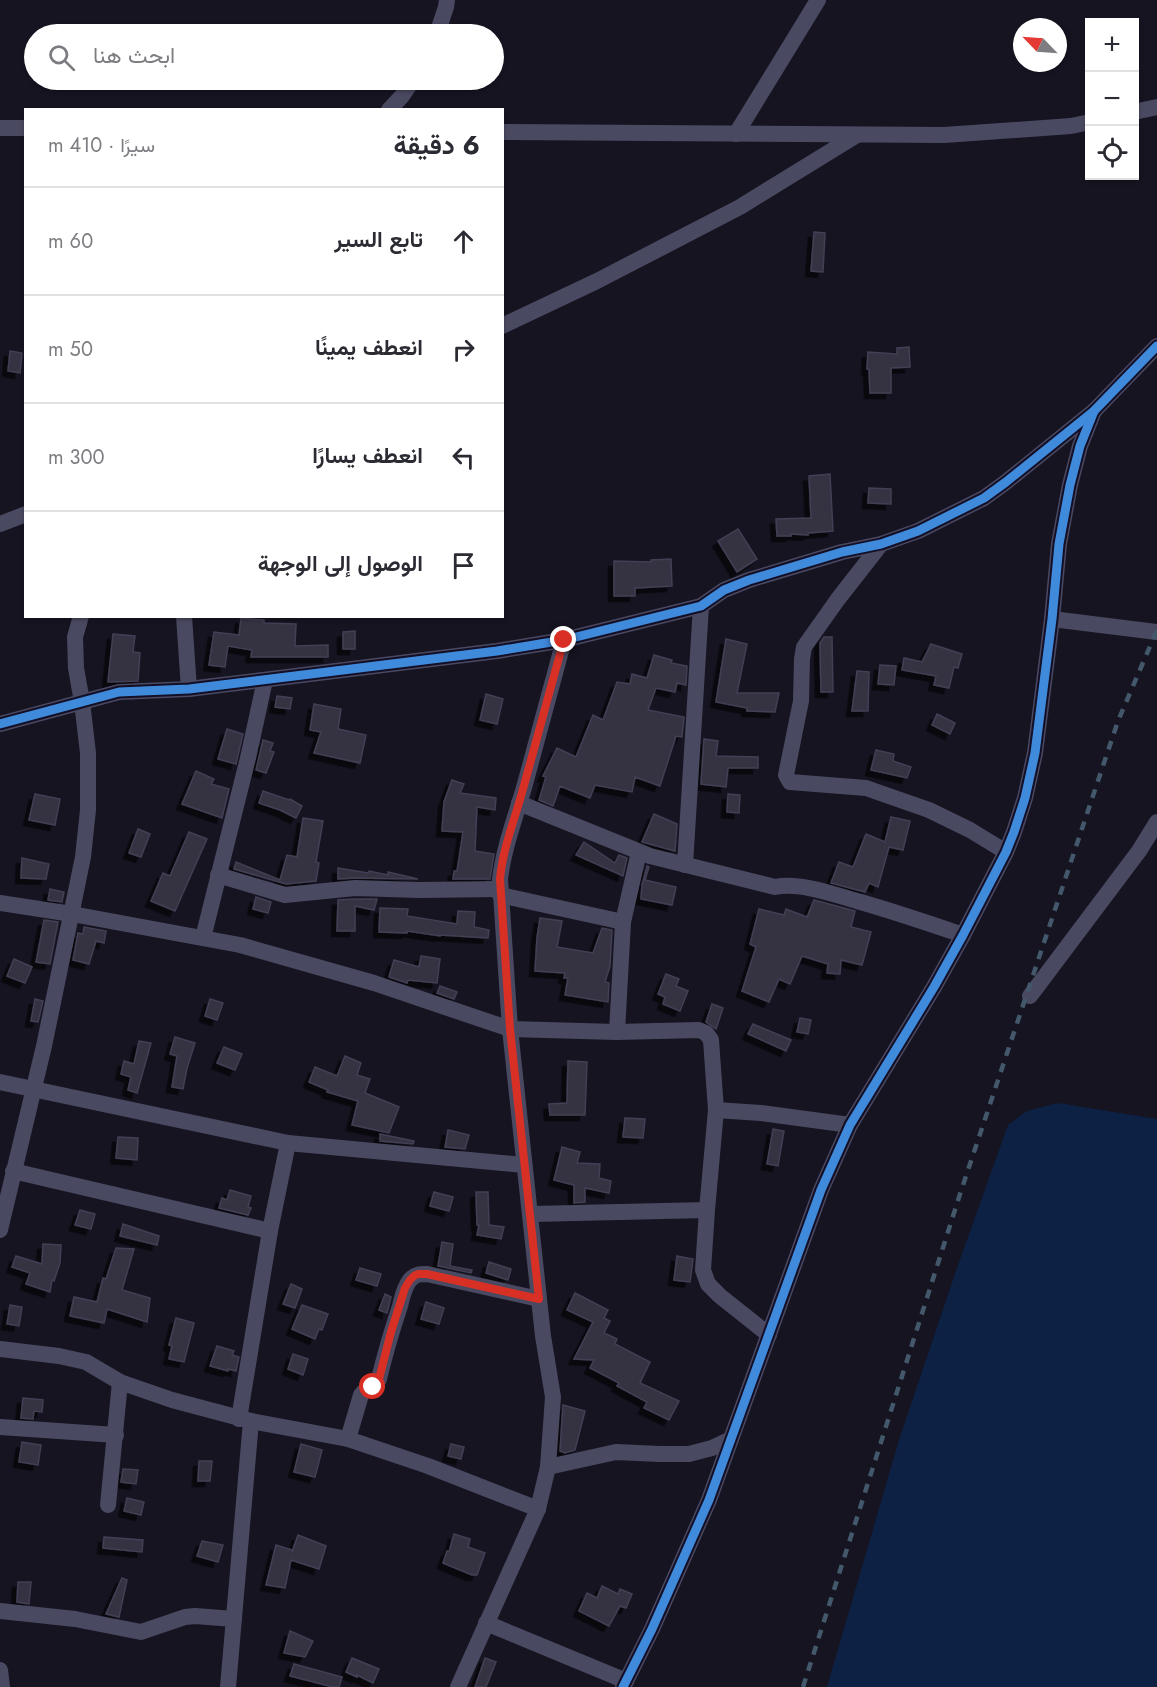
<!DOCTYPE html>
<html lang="ar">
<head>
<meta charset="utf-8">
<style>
	:root { --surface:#fff; --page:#f2f2f3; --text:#2b2b33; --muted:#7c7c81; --line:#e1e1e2 }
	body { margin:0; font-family:Jost,Vazirmatn,sans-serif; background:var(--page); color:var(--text); direction:rtl }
	.controls { position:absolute; right:18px; top:18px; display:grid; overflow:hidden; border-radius:0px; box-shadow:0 2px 4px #0004 }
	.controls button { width:54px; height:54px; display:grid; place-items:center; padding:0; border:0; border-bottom:2px solid var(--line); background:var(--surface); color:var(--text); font:30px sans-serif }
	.compass { position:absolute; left:1013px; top:18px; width:54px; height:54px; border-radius:50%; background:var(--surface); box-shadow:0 2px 4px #0004; rotate:295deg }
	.stop { position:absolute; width:18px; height:18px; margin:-14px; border:4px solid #d93025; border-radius:50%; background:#fff }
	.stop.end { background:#d93025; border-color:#fff; box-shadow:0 2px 6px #0008 }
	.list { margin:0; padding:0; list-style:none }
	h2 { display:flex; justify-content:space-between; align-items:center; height:78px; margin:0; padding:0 24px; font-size:26px }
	h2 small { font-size:20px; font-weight:400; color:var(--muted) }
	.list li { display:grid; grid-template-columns:39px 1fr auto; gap:18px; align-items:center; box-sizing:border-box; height:108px; padding:0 24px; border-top:2px solid var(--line) }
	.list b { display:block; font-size:22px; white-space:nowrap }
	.list em { font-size:20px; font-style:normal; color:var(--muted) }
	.icon { flex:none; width:33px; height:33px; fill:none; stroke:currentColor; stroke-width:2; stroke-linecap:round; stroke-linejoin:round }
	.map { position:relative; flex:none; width:1157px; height:1687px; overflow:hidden; direction:ltr }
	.search { position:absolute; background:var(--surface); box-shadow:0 2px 4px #0004; left:24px; top:24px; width:480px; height:66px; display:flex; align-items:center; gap:15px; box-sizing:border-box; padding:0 21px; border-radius:33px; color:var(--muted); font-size:22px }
	.panel { position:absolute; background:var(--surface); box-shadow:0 2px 4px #0004; left:24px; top:108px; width:480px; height:510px; border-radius:0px; direction:rtl }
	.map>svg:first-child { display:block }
</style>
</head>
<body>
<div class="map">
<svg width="1157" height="1687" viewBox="0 0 1157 1687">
	<defs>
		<filter id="shadow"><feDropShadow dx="-5.5" dy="5.5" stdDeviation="0" flood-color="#0009"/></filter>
	</defs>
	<rect width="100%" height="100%" fill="#161421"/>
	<polygon fill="#0d2144" points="1058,1103 1157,1119 1157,1687 827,1687 899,1440 958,1265 1008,1125 1027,1111"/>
	<g fill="#343243" stroke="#433f54" stroke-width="1.5" filter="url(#shadow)">
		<polygon points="814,232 825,233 823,272 811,271"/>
		<polygon points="909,347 910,367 891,368 891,393 870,393 869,369 867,369 868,352 897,354 897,348"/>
		<polygon points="10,351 22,353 20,373 8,371"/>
		<polygon points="830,474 833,531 808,533 808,535 791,534 791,536 777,536 776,519 811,518 809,476"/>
		<polygon points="869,488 891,489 891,504 868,503"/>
		<polygon points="738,529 757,559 737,572 718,541"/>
		<polygon points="671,559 672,586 635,588 635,596 614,596 614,561 651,562 651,560"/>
		<polygon points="241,618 264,620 264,623 296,624 295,646 328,645 328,657 251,657 252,650 228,646 225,667 209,665 214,632 239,635"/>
		<polygon points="355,631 355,649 343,649 343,632"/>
		<polygon points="113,634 135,636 133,652 140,653 138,681 108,682"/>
		<polygon points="824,637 832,637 833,692 821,692 820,643"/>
		<polygon points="726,639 747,644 737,693 779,693 775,712 747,711 747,708 716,702"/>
		<polygon points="931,644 962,654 958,668 954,667 949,688 934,685 936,676 902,670 904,658 922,662"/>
		<polygon points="654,655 672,660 671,663 687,666 686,685 677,683 675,692 656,688 648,710 684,717 682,737 676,736 660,786 635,777 632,792 595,785 590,798 560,786 553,806 539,800 546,777 543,776 557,748 576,757 593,715 603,720 617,682 630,684 632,674 647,678"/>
		<polygon points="880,665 896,666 894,685 878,684"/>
		<polygon points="857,671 869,672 868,711 852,711"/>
		<polygon points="486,694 503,699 497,724 480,720"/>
		<polygon points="277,696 292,698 290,709 275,707"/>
		<polygon points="314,704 341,709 338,729 366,735 360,763 314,753 321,732 310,730"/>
		<polygon points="937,714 955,723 950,734 932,725"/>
		<polygon points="227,729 243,734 236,764 218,759"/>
		<polygon points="704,739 718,741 716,756 758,757 758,768 728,768 726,787 701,784"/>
		<polygon points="263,740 273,743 270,751 274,752 266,773 256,770"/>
		<polygon points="876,750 894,754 893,761 911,767 907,778 871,770"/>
		<polygon points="196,771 214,779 211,784 229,789 222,818 182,804"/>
		<polygon points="452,780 464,784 460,793 496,798 495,810 477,807 475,851 494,854 490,879 453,879 454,871 457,871 463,832 442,831 444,802"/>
		<polygon points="263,791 289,800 290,799 302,806 296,818 280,810 259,803"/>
		<polygon points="35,794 60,799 55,825 29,820"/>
		<polygon points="728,794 740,795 739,813 727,812"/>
		<polygon points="654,814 677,824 675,851 642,842"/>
		<polygon points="891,817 910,821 903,850 889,847 878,887 869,883 865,892 831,883 839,862 853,867 866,834 885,842"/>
		<polygon points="303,818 323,821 316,862 319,863 316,881 286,884 234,869 236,862 280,880 287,855 297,857"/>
		<polygon points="138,829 150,834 141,857 129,853"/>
		<polygon points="189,832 207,839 175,911 151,901 163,873 170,876"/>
		<polygon points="584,842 615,863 619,855 627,858 623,876 576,855"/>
		<polygon points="22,858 49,864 46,879 21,878"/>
		<polygon points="647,866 649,867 645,880 676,887 672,905 641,899 642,885"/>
		<polygon points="338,868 368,873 369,871 388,875 388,872 418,879 355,878 338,879"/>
		<polygon points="50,889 64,892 62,902 48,900"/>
		<polygon points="256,897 271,902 268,913 253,909"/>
		<polygon points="355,899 377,899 374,910 355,906 355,931 337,931 338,900"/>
		<polygon points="814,900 855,911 851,927 871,932 862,965 841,960 840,974 827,973 828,964 802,956 790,984 779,979 769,1002 742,991 756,947 750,944 759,909 784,915 786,909 807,917"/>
		<polygon points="380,908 408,909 407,916 457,924 458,911 475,912 474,927 489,930 488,938 440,935 440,936 407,931 407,933 379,932"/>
		<polygon points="540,918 562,921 557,947 593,953 602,928 612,930 610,966 605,982 609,983 608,1002 565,995 568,978 564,978 565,973 535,971 537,938"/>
		<polygon points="44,920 58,922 50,964 36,962"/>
		<polygon points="84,927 106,931 104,943 96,941 89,964 73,960 78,933 83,934"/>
		<polygon points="421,956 440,959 437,983 408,980 407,983 389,977 394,960 419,967"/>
		<polygon points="14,959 32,967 25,983 7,976"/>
		<polygon points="666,974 679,979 676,986 688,991 680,1011 663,1004 665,997 658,994"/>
		<polygon points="440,986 457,992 454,999 437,993"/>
		<polygon points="35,999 43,1001 38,1022 31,1021"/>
		<polygon points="210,999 223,1003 217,1020 205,1016"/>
		<polygon points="712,1004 723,1008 716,1029 706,1022"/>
		<polygon points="800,1018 811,1020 808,1034 797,1032"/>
		<polygon points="753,1024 791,1040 786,1051 748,1034"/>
		<polygon points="175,1037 195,1043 187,1068 183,1089 172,1087 177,1056 170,1054"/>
		<polygon points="139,1041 151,1043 137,1093 128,1090 131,1077 121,1074 124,1061 134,1064"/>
		<polygon points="224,1047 242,1054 235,1070 217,1063"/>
		<polygon points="345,1056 361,1063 357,1075 370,1079 365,1093 399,1107 389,1133 352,1125 358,1101 327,1092 328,1090 309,1082 315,1067 337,1076"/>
		<polygon points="568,1061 587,1062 585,1115 550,1115 549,1104 567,1103"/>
		<polygon points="625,1118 645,1119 643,1138 623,1137"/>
		<polygon points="773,1129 784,1131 778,1166 767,1164"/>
		<polygon points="448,1130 469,1135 465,1149 445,1147"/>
		<polygon points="380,1134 414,1141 413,1144 380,1141"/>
		<polygon points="118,1137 138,1138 137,1160 116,1158"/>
		<polygon points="562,1147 580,1152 577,1163 600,1164 599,1178 611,1181 609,1193 585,1188 585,1202 574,1203 574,1185 554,1180"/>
		<polygon points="230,1190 251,1196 248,1207 251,1208 248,1215 219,1208 222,1198 227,1200"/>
		<polygon points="434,1192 453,1197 449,1211 430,1206"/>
		<polygon points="476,1192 488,1192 489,1225 504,1227 501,1239 477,1235 479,1225 477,1225"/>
		<polygon points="80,1210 95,1214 91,1229 75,1225"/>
		<polygon points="123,1224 159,1236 157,1245 120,1236"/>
		<polygon points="442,1242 453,1244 450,1266 472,1270 471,1273 438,1266"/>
		<polygon points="43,1244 61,1245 60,1263 54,1281 52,1280 50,1292 26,1284 30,1273 12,1267 16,1256 42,1264"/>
		<polygon points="116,1248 134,1249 122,1290 150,1298 147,1322 107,1309 104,1323 70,1316 74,1297 97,1302 103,1278 106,1279"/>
		<polygon points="677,1256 693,1259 690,1282 674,1280"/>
		<polygon points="489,1262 511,1269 508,1280 486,1273"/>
		<polygon points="360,1268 381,1274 377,1286 356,1280"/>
		<polygon points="291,1284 302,1289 295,1308 283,1304"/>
		<polygon points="575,1293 608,1310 604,1318 610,1321 604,1333 617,1339 615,1344 650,1362 640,1383 679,1401 669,1420 644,1408 647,1402 617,1386 619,1383 590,1368 594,1360 574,1359 593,1322 567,1310"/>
		<polygon points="385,1294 391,1297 387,1313 379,1310"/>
		<polygon points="426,1302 444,1308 439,1324 421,1319"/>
		<polygon points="10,1305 22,1307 19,1326 7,1324"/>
		<polygon points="302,1305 328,1314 322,1330 319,1329 315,1339 292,1329"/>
		<polygon points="176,1318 194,1323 184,1362 169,1359 172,1346 169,1345"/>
		<polygon points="217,1346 234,1351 232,1355 239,1357 236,1371 228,1369 228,1371 210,1366"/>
		<polygon points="293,1354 308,1359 303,1375 288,1369"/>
		<polygon points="23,1398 43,1400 42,1412 34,1411 33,1419 21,1418"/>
		<polygon points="563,1405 585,1411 575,1450 565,1453 560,1451"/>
		<polygon points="22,1442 41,1445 38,1465 19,1462"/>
		<polygon points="301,1444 322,1450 315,1477 294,1472"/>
		<polygon points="451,1444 464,1447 461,1459 448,1456"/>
		<polygon points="199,1461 212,1461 210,1481 198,1481"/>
		<polygon points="123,1469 138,1470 136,1484 121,1482"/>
		<polygon points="127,1498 144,1502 141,1515 124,1511"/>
		<polygon points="454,1534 470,1539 468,1547 485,1553 477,1575 472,1575 443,1563 447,1551 449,1552"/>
		<polygon points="298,1535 326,1546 319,1569 291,1560 285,1588 266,1585 276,1545 292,1550 292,1552"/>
		<polygon points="104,1537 143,1540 142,1552 103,1548"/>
		<polygon points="202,1541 223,1545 218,1562 197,1556"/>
		<polygon points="122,1578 127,1580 119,1617 106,1614"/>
		<polygon points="18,1582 31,1582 29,1604 17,1602"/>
		<polygon points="602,1586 618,1594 620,1589 632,1594 626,1608 620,1606 609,1626 579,1611 587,1593 597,1598"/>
		<polygon points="290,1631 313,1641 305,1657 284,1653"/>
		<polygon points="352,1658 379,1669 373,1683 357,1675 357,1677 346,1672"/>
		<polygon points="485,1658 496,1662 486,1687 475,1687"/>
		<polygon points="294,1664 342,1677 339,1687 333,1687 290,1676"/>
	</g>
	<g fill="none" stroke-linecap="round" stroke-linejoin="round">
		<g stroke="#4a4962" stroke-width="16">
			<polyline points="437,34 446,7 447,0"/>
			<polyline points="389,110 402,96 413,80"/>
			<polyline points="1134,112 1157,107"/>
			<polyline points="0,128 26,128"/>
			<polyline points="502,132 944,135 1071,126 1090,122"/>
			<polyline points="736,134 818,0"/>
			<polyline points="502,326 597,281 740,207 857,135"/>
			<polyline points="0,524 26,514"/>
			<polyline points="881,544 838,599 804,647 802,659 801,701 786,775 790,782 866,788 929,810 970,830 1006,852"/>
			<polyline points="184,616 189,689"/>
			<polyline points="1052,619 1157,632"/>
			<polyline points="0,724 119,692 189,689 497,651 564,640 701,606 724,590 749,580 842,552 881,544 918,531 984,498 1006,482 1094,411 1157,346"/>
			<path d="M519 803 650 856 775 887C799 882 833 894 857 901 892 911 928 923 963 935"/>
			<polyline points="685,865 701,606"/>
			<polyline points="218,875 285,895 355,888 419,890 500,889"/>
			<polyline points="500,895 623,922"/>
			<polyline points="0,903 72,914 240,945 374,983 510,1029 617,1032 699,1030 706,1033 711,1040 716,1110 707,1210 703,1270 708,1284 720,1296 769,1335"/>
			<polyline points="203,938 248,758 265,680"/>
			<polyline points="1030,996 1139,851 1157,822"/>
			<polyline points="617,1032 623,922 639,852"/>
			<polyline points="0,1082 288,1143 524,1165"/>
			<polyline points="716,1110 761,1113 850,1125"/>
			<polyline points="13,1171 270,1231"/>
			<polyline points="531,1214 707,1210"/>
			<polyline points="0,1230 44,1046 83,857 88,810 88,753 82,702 76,668 75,637 81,616"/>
			<polyline points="0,1349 59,1356 86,1362 120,1382 172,1400 251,1421 348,1439 428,1466 538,1509"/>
			<polyline points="239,1419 270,1231 288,1143"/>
			<polyline points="0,1427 116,1435"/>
			<path d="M348 1439 361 1395C366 1387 375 1388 379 1379 385 1354 392 1330 400 1306 402 1298 404 1287 410 1280 415 1274 420 1274 427 1274L539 1299"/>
			<polyline points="548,1467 616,1452 660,1454 689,1454 712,1448 731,1439"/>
			<polyline points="108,1505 120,1382"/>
			<polyline points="0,1611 75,1619 141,1632 185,1617 195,1616 234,1619"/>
			<polyline points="486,1623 626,1681"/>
			<polyline points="0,1670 2,1687"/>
			<polyline points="228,1687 251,1421"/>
			<path d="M458 1687 538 1509 548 1467 553 1397 543 1336 510 1029 500 879C504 846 516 816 525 784 538 736 551 688 564 640"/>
			<polyline points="623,1687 652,1629 709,1500 821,1190 850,1125 934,987 963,935 1006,852 1014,832 1025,798 1035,753 1052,619 1059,544 1070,485 1080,446 1094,411"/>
		</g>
		<polyline stroke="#43596b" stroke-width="4.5" stroke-dasharray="9 8" stroke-linecap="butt" points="803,1687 961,1191 1118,721 1157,630"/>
		<g stroke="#130f26" stroke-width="13">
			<g id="cycleway">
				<polyline points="0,724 119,692 189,689 497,651 564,640 701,606 724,590 749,580 842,552 881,544 918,531 984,498 1006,482 1094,411 1157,346"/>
				<polyline points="623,1687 652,1629 709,1500 821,1190 850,1125 934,987 963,935 1006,852 1014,832 1025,798 1035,753 1052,619 1059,544 1070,485 1080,446 1094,411"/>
			</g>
		</g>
		<use href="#cycleway" stroke="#408adc" stroke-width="9"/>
	</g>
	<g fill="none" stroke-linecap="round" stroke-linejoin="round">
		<path stroke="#d93025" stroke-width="8" d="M373 1387 377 1384 379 1379 391 1332 405 1288 410 1280 414 1276 418 1274H427L539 1299 510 1029 500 879C503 847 515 819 523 789 537 739 550 689 564 640"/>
	</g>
</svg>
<div class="controls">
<button>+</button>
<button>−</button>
<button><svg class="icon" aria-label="locate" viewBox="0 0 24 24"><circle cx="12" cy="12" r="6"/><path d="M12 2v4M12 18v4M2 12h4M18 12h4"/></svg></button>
</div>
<svg class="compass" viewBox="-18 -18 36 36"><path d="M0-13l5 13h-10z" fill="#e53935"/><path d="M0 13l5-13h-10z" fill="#7c7c81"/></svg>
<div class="stop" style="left:373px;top:1387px"></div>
<div class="stop end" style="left:564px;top:640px"></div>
<div class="search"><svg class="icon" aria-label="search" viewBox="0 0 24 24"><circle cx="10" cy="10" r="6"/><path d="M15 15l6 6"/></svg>ابحث هنا</div>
<section class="panel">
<h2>6 دقيقة<small>سيرًا · 410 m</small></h2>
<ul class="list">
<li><svg class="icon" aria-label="ahead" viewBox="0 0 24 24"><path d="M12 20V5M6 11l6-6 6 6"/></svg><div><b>تابع السير</b></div><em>60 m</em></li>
<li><svg class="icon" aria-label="right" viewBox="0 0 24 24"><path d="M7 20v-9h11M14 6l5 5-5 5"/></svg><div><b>انعطف يمينًا</b></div><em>50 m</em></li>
<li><svg class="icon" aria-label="left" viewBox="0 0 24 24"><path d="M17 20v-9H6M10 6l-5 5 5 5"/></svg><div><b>انعطف يسارًا</b></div><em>300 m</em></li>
<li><svg class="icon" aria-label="arrive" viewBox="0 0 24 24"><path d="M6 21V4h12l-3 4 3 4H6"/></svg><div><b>الوصول إلى الوجهة</b></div></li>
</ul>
</section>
</div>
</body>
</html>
